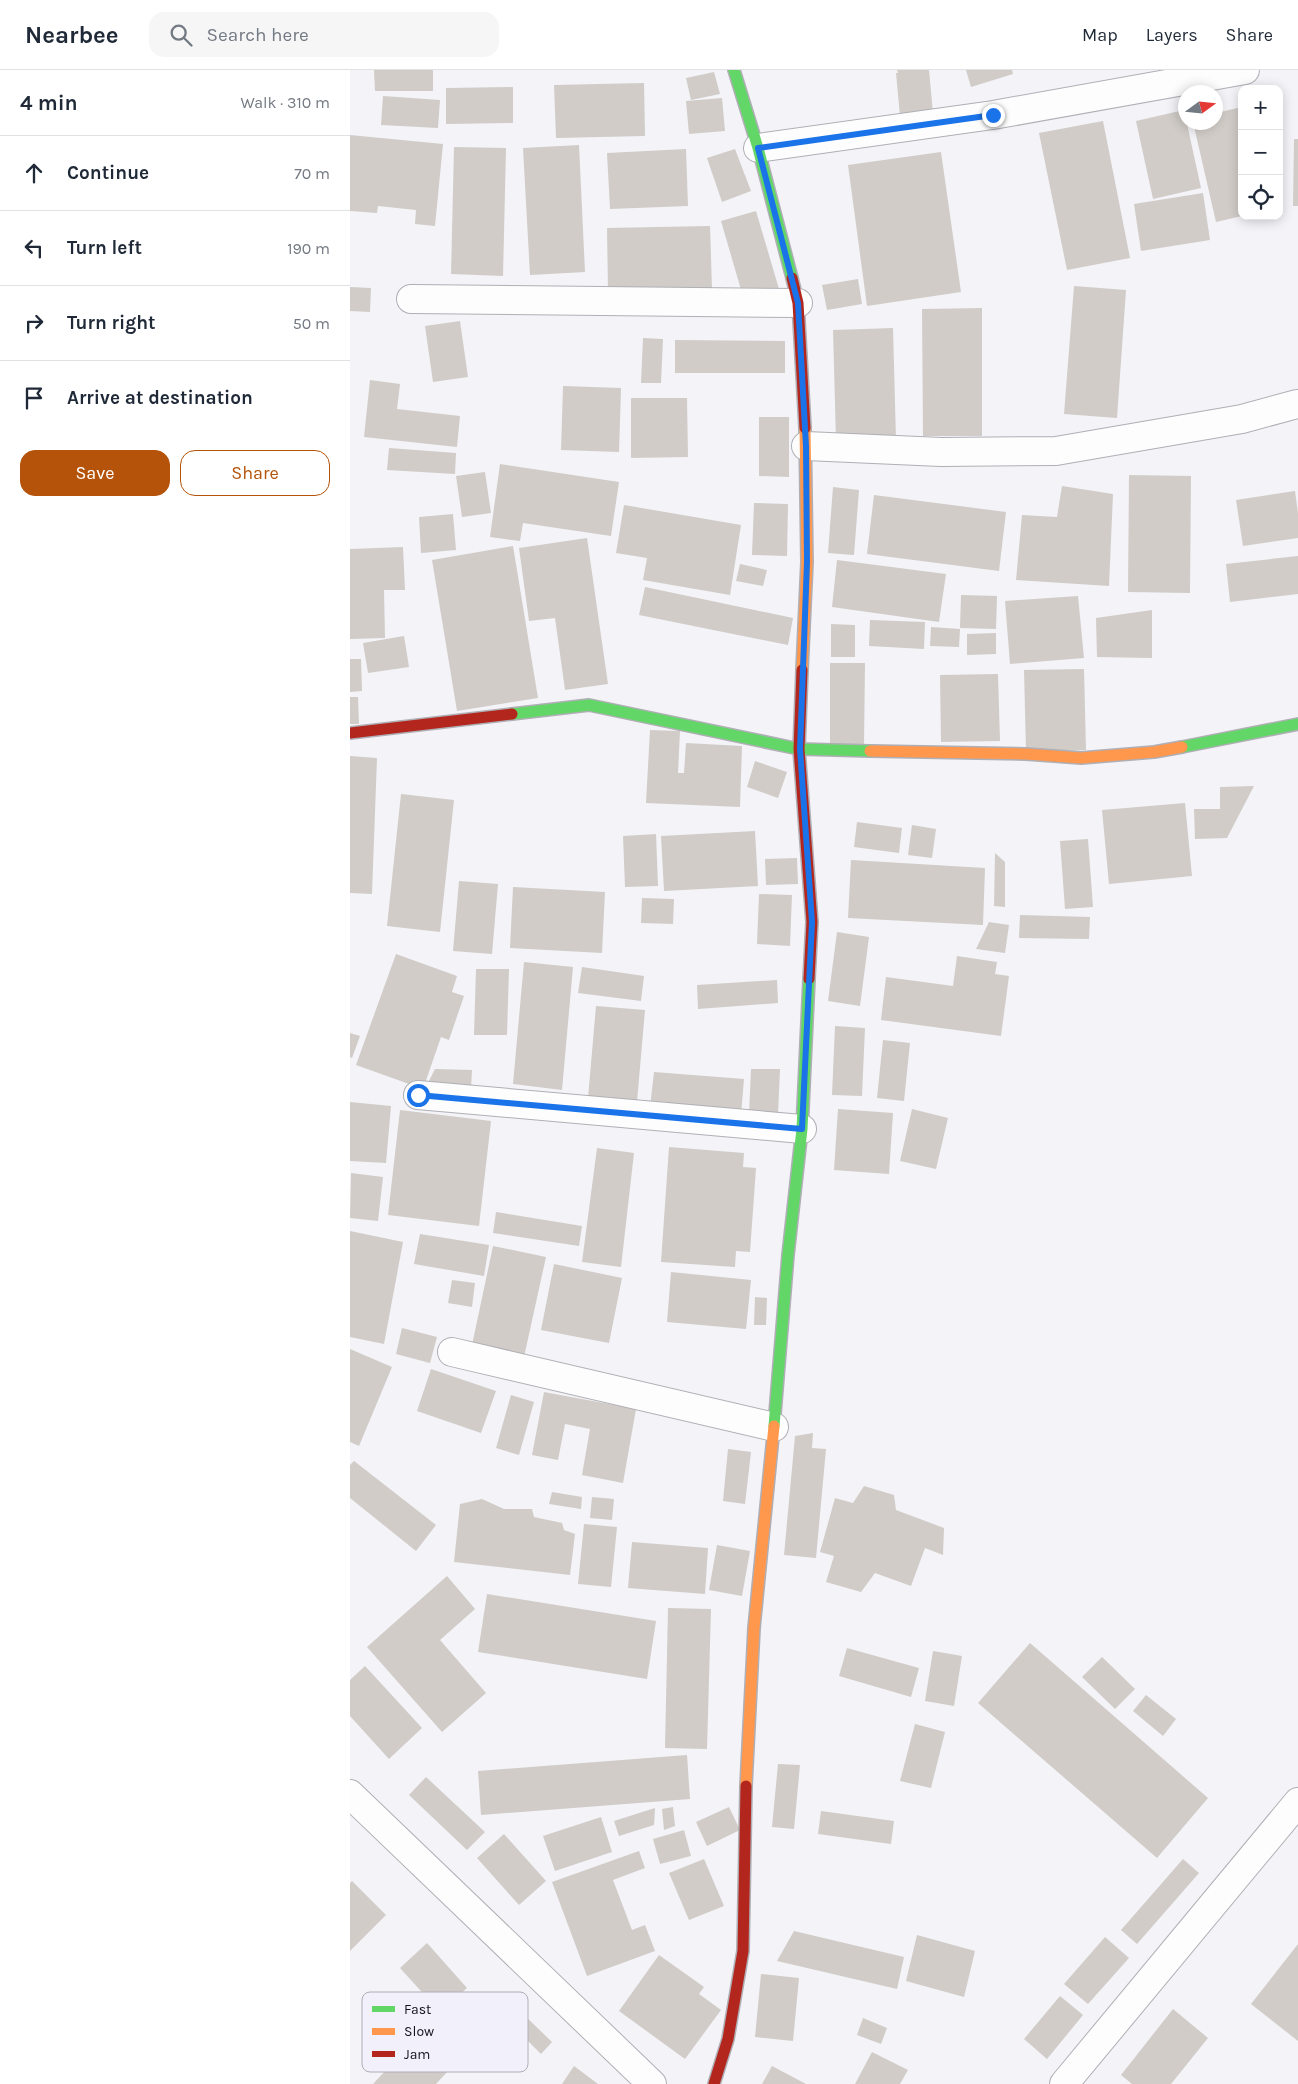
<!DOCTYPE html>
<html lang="en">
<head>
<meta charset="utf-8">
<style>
	:root { --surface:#fff; --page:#f6f6f7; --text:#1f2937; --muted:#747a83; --line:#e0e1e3; --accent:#b45309 }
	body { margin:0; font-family:Karla,sans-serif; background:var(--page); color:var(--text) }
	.controls { position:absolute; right:15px; top:15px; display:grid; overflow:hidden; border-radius:10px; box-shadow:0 2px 12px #0003 }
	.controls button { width:45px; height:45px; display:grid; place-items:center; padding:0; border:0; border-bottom:1px solid var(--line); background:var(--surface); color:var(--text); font:25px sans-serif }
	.compass { position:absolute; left:828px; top:15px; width:45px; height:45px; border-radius:50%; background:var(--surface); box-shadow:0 2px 12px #0003; rotate:75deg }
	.stop { position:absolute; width:15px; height:15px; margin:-11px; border:4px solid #1a73e8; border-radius:50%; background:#fff }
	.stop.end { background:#1a73e8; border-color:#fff; box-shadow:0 1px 5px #0008 }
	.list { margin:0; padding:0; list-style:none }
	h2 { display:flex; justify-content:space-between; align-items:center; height:65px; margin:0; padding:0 20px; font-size:21px }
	h2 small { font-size:16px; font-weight:400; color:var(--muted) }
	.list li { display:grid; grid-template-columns:32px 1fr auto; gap:15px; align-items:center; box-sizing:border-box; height:75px; padding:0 20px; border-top:1px solid var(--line) }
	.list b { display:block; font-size:19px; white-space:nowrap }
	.list em { font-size:16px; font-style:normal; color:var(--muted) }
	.actions { display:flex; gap:10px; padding:15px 20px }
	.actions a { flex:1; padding:11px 0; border:1px solid var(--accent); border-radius:15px; text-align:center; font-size:18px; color:var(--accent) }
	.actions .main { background:var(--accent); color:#fff }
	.icon { flex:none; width:28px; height:28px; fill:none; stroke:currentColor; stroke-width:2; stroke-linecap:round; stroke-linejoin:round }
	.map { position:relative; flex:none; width:948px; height:2014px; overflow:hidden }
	header { display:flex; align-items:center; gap:30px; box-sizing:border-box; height:70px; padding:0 25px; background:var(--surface); border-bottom:1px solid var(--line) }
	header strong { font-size:24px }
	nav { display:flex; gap:28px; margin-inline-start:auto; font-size:18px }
	.search { width:350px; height:45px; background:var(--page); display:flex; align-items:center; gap:12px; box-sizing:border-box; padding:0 18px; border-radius:15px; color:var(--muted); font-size:19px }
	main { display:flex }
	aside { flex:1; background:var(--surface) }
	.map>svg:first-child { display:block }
</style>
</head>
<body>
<header>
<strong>Nearbee</strong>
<div class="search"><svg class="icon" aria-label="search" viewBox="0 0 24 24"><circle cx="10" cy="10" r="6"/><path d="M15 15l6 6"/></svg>Search here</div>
<nav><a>Map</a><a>Layers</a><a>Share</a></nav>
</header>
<main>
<aside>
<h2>4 min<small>Walk · 310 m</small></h2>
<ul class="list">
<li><svg class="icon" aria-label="ahead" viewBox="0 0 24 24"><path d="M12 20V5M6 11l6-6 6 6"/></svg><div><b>Continue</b></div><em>70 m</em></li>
<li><svg class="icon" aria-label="left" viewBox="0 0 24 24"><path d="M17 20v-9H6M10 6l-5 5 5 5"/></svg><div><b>Turn left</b></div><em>190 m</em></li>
<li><svg class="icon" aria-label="right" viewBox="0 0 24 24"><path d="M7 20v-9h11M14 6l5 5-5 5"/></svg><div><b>Turn right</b></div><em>50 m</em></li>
<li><svg class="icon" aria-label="arrive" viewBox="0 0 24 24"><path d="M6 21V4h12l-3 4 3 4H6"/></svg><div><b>Arrive at destination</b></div></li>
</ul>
<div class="actions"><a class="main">Save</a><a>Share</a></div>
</aside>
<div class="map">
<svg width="948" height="2014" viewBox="0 0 948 2014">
	<rect width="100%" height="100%" fill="#f3f3f8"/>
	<g fill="#d1ccc8">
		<polygon points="24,0 83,0 83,21 25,21"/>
		<polygon points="547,0 579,0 583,43 550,46 546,3 548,3"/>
		<polygon points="616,0 662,0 663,4 621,17"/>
		<polygon points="364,2 370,24 341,30 336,8"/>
		<polygon points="294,13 295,66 206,68 204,15"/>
		<polygon points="163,17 163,53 96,54 96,18"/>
		<polygon points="33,26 90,30 88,58 31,55"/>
		<polygon points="372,28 375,61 339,64 336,31"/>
		<polygon points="892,37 892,146 866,152 843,52 866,52 866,43"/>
		<polygon points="834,40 851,118 803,129 786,51"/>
		<polygon points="753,51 780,188 717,200 689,63"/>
		<polygon points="0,65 93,74 85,156 65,154 66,140 28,136 27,143 0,141"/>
		<polygon points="944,69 948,69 948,136 943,136"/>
		<polygon points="229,75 235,202 180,205 173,78"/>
		<polygon points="104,77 156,78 153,206 101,204"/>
		<polygon points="336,79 338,136 260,139 257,83"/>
		<polygon points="385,79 401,121 372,132 357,88"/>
		<polygon points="591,82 611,222 517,236 498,95"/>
		<polygon points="853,123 860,170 791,181 784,134"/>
		<polygon points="406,141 429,219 394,230 371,151"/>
		<polygon points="360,156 362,220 258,222 257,158"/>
		<polygon points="508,209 512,234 477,240 472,215"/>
		<polygon points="724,216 776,220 767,348 714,344"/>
		<polygon points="0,217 21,218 20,242 0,241"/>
		<polygon points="632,238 632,366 573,366 572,239"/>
		<polygon points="110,251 118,307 83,312 75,256"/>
		<polygon points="543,258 546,370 486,371 483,260"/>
		<polygon points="293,268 313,269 311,313 291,313"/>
		<polygon points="325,270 435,271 435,303 325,303"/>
		<polygon points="20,310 50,314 47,339 110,346 107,377 14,367"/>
		<polygon points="213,316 271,318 269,382 211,380"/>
		<polygon points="281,328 337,328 338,387 281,388"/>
		<polygon points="409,347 439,347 439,407 409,406"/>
		<polygon points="39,378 106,383 105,404 37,400"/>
		<polygon points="150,394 269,412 261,466 173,453 170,471 140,467"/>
		<polygon points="135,402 141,443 112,447 106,406"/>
		<polygon points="779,405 841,406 840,523 778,522"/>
		<polygon points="712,416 763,424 759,516 666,510 672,445 707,447"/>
		<polygon points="483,417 509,420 504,485 478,483"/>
		<polygon points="945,421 948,443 948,468 893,476 886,430"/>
		<polygon points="524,425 656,442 649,501 517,484"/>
		<polygon points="404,433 438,434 437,486 402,485"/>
		<polygon points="274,435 391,455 380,525 293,510 297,488 266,483"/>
		<polygon points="103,444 106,480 71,483 69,447"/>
		<polygon points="237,468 258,614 215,620 205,548 179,551 169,478"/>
		<polygon points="163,476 188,628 107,641 82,490"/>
		<polygon points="53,477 55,520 34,520 35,568 0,569 0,479"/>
		<polygon points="948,486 948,524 880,532 876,494"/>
		<polygon points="487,490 596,504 589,552 482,537"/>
		<polygon points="390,494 417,500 413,516 386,511"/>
		<polygon points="295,517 443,548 438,575 289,545"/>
		<polygon points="611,525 647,526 646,559 610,558"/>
		<polygon points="728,526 734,588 660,594 655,531"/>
		<polygon points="802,540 802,588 747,587 746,548"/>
		<polygon points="520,550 575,552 574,579 519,576"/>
		<polygon points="481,554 505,555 505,587 481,587"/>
		<polygon points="581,557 610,559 609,577 580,576"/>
		<polygon points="646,563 646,584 617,585 617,564"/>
		<polygon points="54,566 59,597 18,603 13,573"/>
		<polygon points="0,589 11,589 12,621 0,622"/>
		<polygon points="480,593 515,593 514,675 480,676"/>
		<polygon points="734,599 736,680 676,682 674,600"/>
		<polygon points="648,604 650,671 591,672 590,605"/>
		<polygon points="0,627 8,627 9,654 0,654"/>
		<polygon points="300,660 330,661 328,703 334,703 336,673 392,676 390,737 296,733"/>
		<polygon points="0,686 27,688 22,824 0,823"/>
		<polygon points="405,691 437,702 428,728 397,717"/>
		<polygon points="904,716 877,768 845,769 844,739 870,739 870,717"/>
		<polygon points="51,724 104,730 90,862 37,856"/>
		<polygon points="835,733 842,806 759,814 752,740"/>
		<polygon points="507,752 552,758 549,783 504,777"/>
		<polygon points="562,755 586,759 582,788 558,785"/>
		<polygon points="405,761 408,816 314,821 311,766"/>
		<polygon points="306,764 308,816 275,817 273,766"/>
		<polygon points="738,769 743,837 715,839 710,771"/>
		<polygon points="645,783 655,792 655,837 644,836"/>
		<polygon points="447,788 448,814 416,815 415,789"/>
		<polygon points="501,790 635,798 633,855 498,848"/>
		<polygon points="109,811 148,814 142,884 103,881"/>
		<polygon points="163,817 255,822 252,883 160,878"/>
		<polygon points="409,824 442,825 440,876 407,874"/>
		<polygon points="292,828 324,829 323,854 291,853"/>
		<polygon points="670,845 740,847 739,869 669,868"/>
		<polygon points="639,852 659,855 655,883 626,879"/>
		<polygon points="487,862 519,867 510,936 478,931"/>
		<polygon points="46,884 107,906 102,922 114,926 99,970 91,967 73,1019 6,995"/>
		<polygon points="607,886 647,892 645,904 659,906 651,966 531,950 536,907 603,916"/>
		<polygon points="174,892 223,897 212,1020 163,1014"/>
		<polygon points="232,897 294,906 291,931 228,923"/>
		<polygon points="126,899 159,899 157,965 124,965"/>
		<polygon points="427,910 428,933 348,939 347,915"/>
		<polygon points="246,936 295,940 287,1032 238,1028"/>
		<polygon points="485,956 515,958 512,1026 482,1025"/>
		<polygon points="0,963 10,966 2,988 0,987"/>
		<polygon points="533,970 560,973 554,1031 527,1028"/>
		<polygon points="85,999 122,1000 121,1019 76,1017"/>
		<polygon points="401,999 430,999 428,1045 399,1045"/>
		<polygon points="304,1002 394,1009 391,1045 300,1037"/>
		<polygon points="0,1032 41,1036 36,1093 0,1091"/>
		<polygon points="488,1039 543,1043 539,1104 484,1100"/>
		<polygon points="562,1039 598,1048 586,1099 550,1091"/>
		<polygon points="50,1040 141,1051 129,1156 38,1145"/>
		<polygon points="319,1077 394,1083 393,1097 406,1098 400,1182 386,1181 385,1197 311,1192"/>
		<polygon points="247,1078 284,1083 271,1197 232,1192"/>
		<polygon points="1,1103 33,1107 28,1151 0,1148"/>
		<polygon points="146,1142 232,1156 229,1176 143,1163"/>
		<polygon points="0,1161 53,1172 34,1274 0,1267"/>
		<polygon points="70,1164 139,1175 134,1206 64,1194"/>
		<polygon points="143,1176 196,1187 174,1287 122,1275"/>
		<polygon points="204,1194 272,1208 259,1273 191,1260"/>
		<polygon points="321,1202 401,1210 396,1259 317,1252"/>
		<polygon points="102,1210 125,1213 122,1237 98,1233"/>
		<polygon points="405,1227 417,1228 416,1255 404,1255"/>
		<polygon points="52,1258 87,1267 80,1293 46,1284"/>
		<polygon points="0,1279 42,1297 9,1376 0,1372"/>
		<polygon points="81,1299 146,1321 131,1363 67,1341"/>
		<polygon points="194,1322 286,1339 273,1413 232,1405 240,1359 215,1354 208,1390 182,1385"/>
		<polygon points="161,1325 184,1332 169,1385 146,1378"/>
		<polygon points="463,1363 462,1378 476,1379 466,1488 434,1485 445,1366"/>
		<polygon points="378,1379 401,1382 395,1434 373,1431"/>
		<polygon points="4,1391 86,1455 66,1481 0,1428 0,1395"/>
		<polygon points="514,1416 544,1425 546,1440 594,1458 593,1485 575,1478 561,1516 525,1503 511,1522 476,1512 484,1486 470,1482 485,1428 503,1433"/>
		<polygon points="202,1422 232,1427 231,1439 199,1434"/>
		<polygon points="242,1427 264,1429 262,1450 240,1448"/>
		<polygon points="132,1429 154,1439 182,1439 184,1447 212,1453 214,1460 225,1464 220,1505 104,1492 110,1434"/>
		<polygon points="234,1454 267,1457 261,1517 228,1514"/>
		<polygon points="282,1472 358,1478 355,1524 278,1518"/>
		<polygon points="367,1475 400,1481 392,1526 359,1520"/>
		<polygon points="97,1506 125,1539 90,1570 136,1623 92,1662 17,1577"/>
		<polygon points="137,1524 306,1551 297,1609 128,1582"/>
		<polygon points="318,1538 361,1539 357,1679 315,1678"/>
		<polygon points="680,1573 858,1728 807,1788 628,1633"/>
		<polygon points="497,1578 569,1598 561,1627 489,1606"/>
		<polygon points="583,1581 612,1586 604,1636 575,1631"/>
		<polygon points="752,1587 785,1619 765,1639 732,1607"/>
		<polygon points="15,1596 72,1658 39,1689 0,1646 0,1610"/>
		<polygon points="796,1625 826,1649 813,1666 783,1641"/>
		<polygon points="565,1654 595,1662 581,1718 550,1711"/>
		<polygon points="337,1685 340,1729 131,1745 128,1701"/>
		<polygon points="428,1694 450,1695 444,1759 422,1757"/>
		<polygon points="76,1707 135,1762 117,1780 59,1725"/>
		<polygon points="323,1737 325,1756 314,1760 312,1739"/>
		<polygon points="379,1737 390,1760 357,1776 346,1752"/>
		<polygon points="305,1738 304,1755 269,1766 264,1751"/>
		<polygon points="471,1741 544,1751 541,1774 468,1764"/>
		<polygon points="251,1747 262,1782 205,1801 193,1766"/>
		<polygon points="334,1760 341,1786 310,1794 303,1769"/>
		<polygon points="154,1764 196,1811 169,1835 127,1788"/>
		<polygon points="289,1781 295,1798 263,1810 282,1860 295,1855 305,1881 237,1906 202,1812"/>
		<polygon points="354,1789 374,1836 339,1850 319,1803"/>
		<polygon points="833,1789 849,1803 787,1874 771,1860"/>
		<polygon points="2,1811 36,1845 0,1881 0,1813"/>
		<polygon points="444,1861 554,1887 547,1919 427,1891"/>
		<polygon points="567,1865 625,1881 614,1927 556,1911"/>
		<polygon points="755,1867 779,1888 738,1934 714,1914"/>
		<polygon points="77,1873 117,1918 90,1942 50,1898"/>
		<polygon points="948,1874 948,1971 901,1934"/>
		<polygon points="309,1885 354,1917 349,1924 371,1940 335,1989 269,1941"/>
		<polygon points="411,1904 449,1908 443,1971 405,1967"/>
		<polygon points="710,1926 733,1945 697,1989 674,1969"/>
		<polygon points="823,1939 858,1968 821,2014 782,2014 771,2005"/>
		<polygon points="172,1943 202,1972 191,1984 161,1954"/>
		<polygon points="513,1948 537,1958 531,1974 507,1965"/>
		<polygon points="74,1959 108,1990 86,2014 23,2014"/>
		<polygon points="522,1982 558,2000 550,2014 505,2014"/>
		<polygon points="224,1996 248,2014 212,2014"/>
		<polygon points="422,1996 456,2014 412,2014"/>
	</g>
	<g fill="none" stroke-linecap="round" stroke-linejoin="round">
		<g stroke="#afafb5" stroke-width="30">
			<g id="street">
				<polyline points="408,78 643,45 895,0"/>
				<polyline points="61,229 448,233"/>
				<polyline points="456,376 591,382 706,381 892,349 947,334"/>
				<polyline points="68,1025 452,1059"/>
				<polyline points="102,1282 424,1357"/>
				<polyline points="0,1724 302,2014"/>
				<polyline points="714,2014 948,1732"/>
			</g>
		</g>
		<g stroke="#afafb5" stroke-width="14">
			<g id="fast">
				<polyline points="384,0 408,78 442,208"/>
				<polyline points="162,644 239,635 449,679 520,681"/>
				<polyline points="832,677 948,654"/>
				<polyline points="424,1356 438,1185 452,1059 459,909"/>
			</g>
		</g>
		<g stroke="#afafb5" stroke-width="14">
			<g id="slow">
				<polyline points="452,600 457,492 455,358"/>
				<polyline points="520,681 676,684 731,688 804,682 832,677"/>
				<polyline points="396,1716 404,1558 424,1356"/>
			</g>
		</g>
		<g stroke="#afafb5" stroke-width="14">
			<g id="jam">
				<polyline points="442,208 448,233 455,358"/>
				<polyline points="452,600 449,679 462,852 459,909"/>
				<polyline points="0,663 162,644"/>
				<polyline points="364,2014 378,1969 393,1881 396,1716"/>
			</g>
		</g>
		<use href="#street" stroke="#fdfdfe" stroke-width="28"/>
		<use href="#fast" stroke="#63d668" stroke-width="11"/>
		<use href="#slow" stroke="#ff974d" stroke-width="11"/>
		<use href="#jam" stroke="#b3261e" stroke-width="11"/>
	</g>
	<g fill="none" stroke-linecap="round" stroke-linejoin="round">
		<polyline stroke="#1a73e8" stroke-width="6" points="68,1025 452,1059 462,852 450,679 457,492 456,376 448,233 408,78 643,45"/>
	</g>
	<rect x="12" y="1922" width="166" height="80" rx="8" fill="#f1f0fb" stroke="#afaeb8" stroke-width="1"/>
	<rect x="22" y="1936" width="23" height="6" fill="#63d668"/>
	<rect x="22" y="1958" width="23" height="7" fill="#ff974d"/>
	<rect x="22" y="1981" width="23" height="6" fill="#b3261e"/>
	<g font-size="14" fill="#14131c">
		<text x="54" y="1944">Fast</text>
		<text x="54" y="1966">Slow</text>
		<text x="54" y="1989">Jam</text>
	</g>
</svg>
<div class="controls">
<button>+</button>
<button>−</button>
<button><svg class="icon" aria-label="locate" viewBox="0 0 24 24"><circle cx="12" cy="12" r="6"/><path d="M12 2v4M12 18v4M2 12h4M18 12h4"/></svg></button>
</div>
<svg class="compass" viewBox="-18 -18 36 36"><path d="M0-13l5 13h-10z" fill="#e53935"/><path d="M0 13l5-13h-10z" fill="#747a83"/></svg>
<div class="stop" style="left:68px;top:1025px"></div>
<div class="stop end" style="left:643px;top:45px"></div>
</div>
</main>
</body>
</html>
